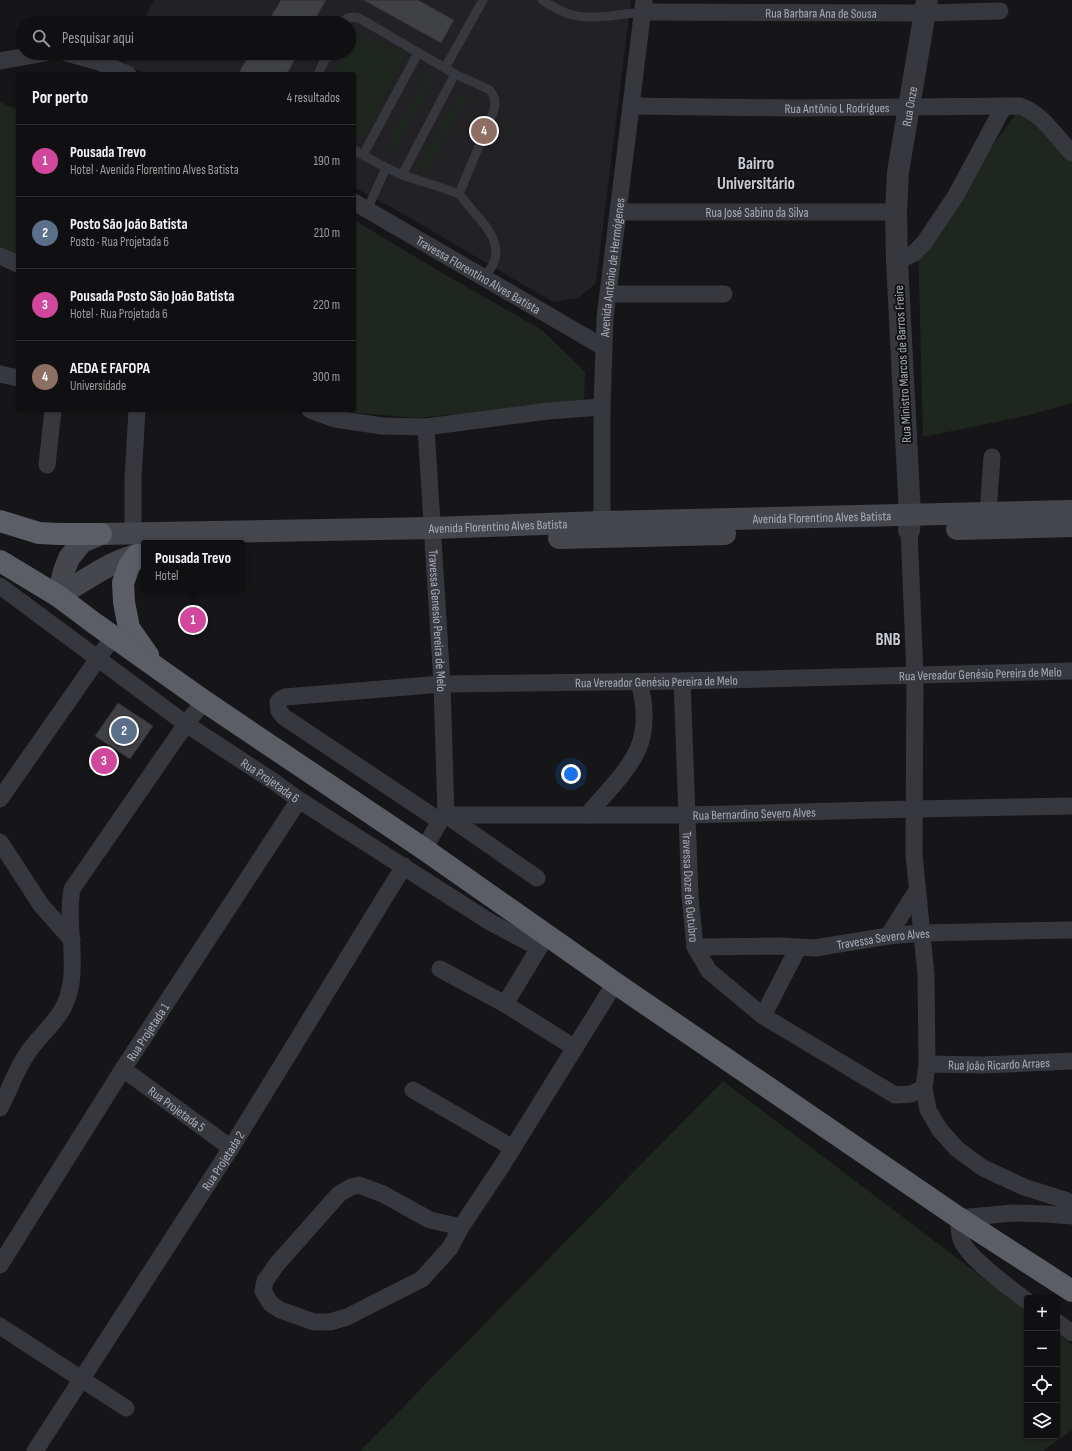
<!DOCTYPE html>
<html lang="pt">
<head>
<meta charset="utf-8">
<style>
	:root { --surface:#101012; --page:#19191b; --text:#f1f3f6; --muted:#9c9d9f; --line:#303032; --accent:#d93025 }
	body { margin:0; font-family:"Sofia Sans Condensed",sans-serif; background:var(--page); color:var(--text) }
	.controls { position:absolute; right:12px; bottom:12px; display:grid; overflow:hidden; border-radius:4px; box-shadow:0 1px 3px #0004 }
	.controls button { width:36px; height:36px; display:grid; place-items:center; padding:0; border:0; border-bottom:1px solid var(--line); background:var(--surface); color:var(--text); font:20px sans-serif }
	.you { position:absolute; left:571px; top:774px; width:14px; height:14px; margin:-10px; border:3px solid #fff; border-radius:50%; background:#1a73e8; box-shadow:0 0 0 6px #1a73e833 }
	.badge { display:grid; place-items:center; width:26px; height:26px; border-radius:50%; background:var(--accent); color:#fff; font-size:13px; font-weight:700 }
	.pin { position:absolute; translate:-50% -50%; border:2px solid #fff; box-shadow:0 1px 4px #0006 }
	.popup { position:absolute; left:141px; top:540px; width:104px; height:52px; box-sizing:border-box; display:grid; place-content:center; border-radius:4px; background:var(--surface); filter:drop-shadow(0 1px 3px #0005); font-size:13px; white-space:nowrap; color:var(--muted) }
	.popup b { font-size:15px; color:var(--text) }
	.popup::after { content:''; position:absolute; left:50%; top:100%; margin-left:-8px; border:8px solid transparent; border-top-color:var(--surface) }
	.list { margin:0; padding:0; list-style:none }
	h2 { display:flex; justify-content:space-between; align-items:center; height:52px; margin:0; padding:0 16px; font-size:17px }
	h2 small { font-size:13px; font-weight:400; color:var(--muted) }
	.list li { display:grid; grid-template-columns:26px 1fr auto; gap:12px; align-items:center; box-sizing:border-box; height:72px; padding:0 16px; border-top:1px solid var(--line) }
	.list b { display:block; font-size:15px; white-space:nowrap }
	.list p { margin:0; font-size:13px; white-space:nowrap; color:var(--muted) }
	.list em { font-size:13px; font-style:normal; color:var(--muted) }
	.icon { flex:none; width:22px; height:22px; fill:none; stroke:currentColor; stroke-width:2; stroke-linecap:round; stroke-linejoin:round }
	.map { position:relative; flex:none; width:1072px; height:1451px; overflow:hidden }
	.search { position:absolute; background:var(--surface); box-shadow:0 1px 3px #0004; left:16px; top:16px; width:340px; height:44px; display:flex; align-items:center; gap:10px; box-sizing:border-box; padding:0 14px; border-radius:22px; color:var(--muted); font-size:15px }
	.panel { position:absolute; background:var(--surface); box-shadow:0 1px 3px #0004; left:16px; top:72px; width:340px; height:340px; border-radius:4px }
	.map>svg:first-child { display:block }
</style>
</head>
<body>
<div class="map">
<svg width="1072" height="1451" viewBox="0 0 1072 1451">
	<rect width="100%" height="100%" fill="#161618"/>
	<polygon fill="#222225" points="154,0 631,0 596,283 578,298 553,302 396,210 354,187 354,74 145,74 123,62 128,53 349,53 349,23 142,23"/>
	<g fill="#1e261f">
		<polygon points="356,30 406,54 364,138 354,133 354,74 333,74 344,53 349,53 349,43"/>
		<polygon points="427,73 435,77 394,151 386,147"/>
		<polygon points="460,93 468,97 425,172 417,167"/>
		<polygon points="0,102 18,110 18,258 0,250"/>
		<polygon points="1024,104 1072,158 1072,403 1025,416 923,437 918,242"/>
		<polygon points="354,220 437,270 542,330 585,372 584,402 417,418 336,411 333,410 354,410"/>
		<polygon points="723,1081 1027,1311 1027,1436 1057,1436 1057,1333 1072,1345 1072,1430 1043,1451 360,1451"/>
	</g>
	<g fill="#404145" stroke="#303034">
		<polygon points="281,0 326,0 313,23 267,23"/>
		<polygon points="363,0 418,0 454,20 441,43"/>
		<polygon points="250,53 298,53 287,74 238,74"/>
		<polygon points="118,703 153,726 130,759 95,736"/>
	</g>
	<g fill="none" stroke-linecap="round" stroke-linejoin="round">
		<g stroke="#37383d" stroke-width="9">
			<path d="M542 0C550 5 559 11 569 14 592 21 619 14 643 12"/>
			<path d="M343 23C346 16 353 17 359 18L455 74 490 90C495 97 496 102 494 110L459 194"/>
			<polyline points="445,68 483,0"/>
			<polyline points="318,74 328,53"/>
			<path d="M354 150C370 159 386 169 403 175 420 182 442 186 458 194 463 197 468 205 472 210 491 230 509 254 483 277"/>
			<polyline points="363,155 418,53"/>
			<polyline points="402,175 455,74"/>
			<polyline points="367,210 386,168"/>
		</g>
		<g stroke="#37383d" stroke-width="17">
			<path id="s1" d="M643 12 925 13 1000 11"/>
			<polyline points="67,53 99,62 128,74"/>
			<polyline points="0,61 45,53"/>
			<path id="s2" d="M631 106 793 108 1020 106C1043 114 1055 136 1072 153"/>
			<path id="s3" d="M354 202 603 347"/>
			<path id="s4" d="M618 212H896"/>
			<polyline points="0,256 18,264"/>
			<polyline points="897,261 913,254 924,243 955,197 1004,106"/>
			<polyline points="609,294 724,294"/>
			<polyline points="0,374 18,378"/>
			<polyline points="310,410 335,419 382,426 426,427 548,411 602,407"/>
			<path id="s5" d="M426 427 442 684 446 815 537 878"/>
			<polyline points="47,465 53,410"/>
			<polyline points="988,513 992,457"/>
			<polyline points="909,530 915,675 914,854 926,975 927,1064 924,1088 928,1110 940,1130 957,1149 983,1168 1024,1187 1065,1200 1072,1204"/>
			<polyline points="133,533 133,479 137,410"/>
			<path id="s6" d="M602 533V407L605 318 644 0"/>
			<path id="s7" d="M0 586 186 724 273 781 299 800 490 922 539 948 547 935"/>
			<path id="s8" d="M682 681 690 896 695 947 709 971 763 1016 895 1095 911 1094 924 1088"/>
			<polyline points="0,799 113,637"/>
			<path d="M587 815C603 796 628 772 638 749 647 729 645 702 639 682"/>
			<path id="s9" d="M440 821 284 717 279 711 278 702 281 699 285 697 442 684 682 681 1072 671"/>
			<polyline points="0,842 41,905 72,940"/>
			<path id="s10" d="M424 849 440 821 446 815H688L914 809 1072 806"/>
			<polyline points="888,936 917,890"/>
			<path id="s11" d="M695 947 783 946 815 948 888 936 921 933 1072 930"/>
			<polyline points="440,969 505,1004 575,1048"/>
			<polyline points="505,1004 539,948"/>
			<polyline points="763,1016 798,948"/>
			<path id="s12" d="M927 1064 983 1065 1072 1061"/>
			<path id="s13" d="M123 1069 231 1148"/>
			<polyline points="413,1090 513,1148"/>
			<path d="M0 1108C10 1089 16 1069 29 1051 47 1026 66 1017 71 983 76 951 66 920 72 889L186 724 204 701"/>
			<polyline points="461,1227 430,1220 383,1194 359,1185 351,1187 339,1194 277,1264 265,1281 263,1291 271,1304 280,1310 314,1322 330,1322 347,1317 422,1279 450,1248 461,1227 501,1167 615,983"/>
			<path id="s14" d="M0 1265 123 1069 299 800"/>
			<path d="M1027 1301C1010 1288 974 1262 964 1245 959 1237 959 1228 959 1218L1013 1213 1046 1214 1072 1216"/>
			<polyline points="1057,1322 1072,1333"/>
			<polyline points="0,1326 126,1408"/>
			<path id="s15" d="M35 1451 231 1148 404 866"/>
		</g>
		<path stroke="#37383d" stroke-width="22" id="s16" d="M909 530 910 515 897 261 896 212 898 172 927 0"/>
		<g stroke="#45474d" stroke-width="22">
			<polyline points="957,529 1072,526"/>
			<polyline points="559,538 725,534"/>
			<path id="s17" d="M58 596 64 571 69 558 82 542 101 534 433 528 602 522 1072 511"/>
			<path d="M58 596C87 580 110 560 144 553"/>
		</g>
		<g stroke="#5b5e65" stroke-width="22">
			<polyline points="0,521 39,533 60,534 101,534"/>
			<polyline points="137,555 129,566 123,583 124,602 129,628 148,655"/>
			<polyline points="0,561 58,596 94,623 204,701 424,849 615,983 959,1218 1072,1291"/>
		</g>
	</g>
	<g text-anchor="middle" stroke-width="4" stroke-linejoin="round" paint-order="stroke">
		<g font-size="13" fill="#a8adb8" stroke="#111113">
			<text dy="5" stroke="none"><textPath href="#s1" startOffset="178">Rua Barbara Ana de Sousa</textPath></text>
			<text dy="5" stroke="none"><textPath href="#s16" startOffset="425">Rua Onze</textPath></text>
			<text dy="5" stroke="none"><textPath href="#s2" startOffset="206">Rua Antônio L Rodrigues</textPath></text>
			<text dy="5" stroke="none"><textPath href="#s4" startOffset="139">Rua José Sabino da Silva</textPath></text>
			<text dy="5" stroke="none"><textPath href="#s6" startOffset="266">Avenida Antônio de Hermógenes</textPath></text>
			<text dy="5" stroke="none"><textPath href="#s3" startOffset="144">Travessa Florentino Alves Batista</textPath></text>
			<text transform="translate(902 364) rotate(-93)" y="5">Rua Ministro Marcos de Barros Freire</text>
			<text dy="5" stroke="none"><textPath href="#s17" startOffset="802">Avenida Florentino Alves Batista</textPath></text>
			<text dy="5" stroke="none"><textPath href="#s17" startOffset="478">Avenida Florentino Alves Batista</textPath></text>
			<text dy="5" stroke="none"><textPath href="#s5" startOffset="194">Travessa Genesio Pereira de Melo</textPath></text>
			<text dy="5" stroke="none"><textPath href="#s9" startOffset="909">Rua Vereador Genésio Pereira de Melo</textPath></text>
			<text dy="5" stroke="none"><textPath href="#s9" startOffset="585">Rua Vereador Genésio Pereira de Melo</textPath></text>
			<text dy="5" stroke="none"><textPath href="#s7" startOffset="333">Rua Projetada 6</textPath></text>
			<text dy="5" stroke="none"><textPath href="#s10" startOffset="349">Rua Bernardino Severo Alves</textPath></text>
			<text dy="5" stroke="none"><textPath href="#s8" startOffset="206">Travessa Doze de Outubro</textPath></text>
			<text dy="5" stroke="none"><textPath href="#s11" startOffset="189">Travessa Severo Alves</textPath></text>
			<text dy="5" stroke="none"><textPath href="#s14" startOffset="276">Rua Projetada 1</textPath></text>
			<text dy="5" stroke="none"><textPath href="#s12" startOffset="72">Rua João Ricardo Arraes</textPath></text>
			<text dy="5" stroke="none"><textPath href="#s13" startOffset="67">Rua Projetada 5</textPath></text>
			<text dy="5" stroke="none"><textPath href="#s15" startOffset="346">Rua Projetada 2</textPath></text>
		</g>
		<g font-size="17" font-weight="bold" fill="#c9ccd4" stroke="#111113">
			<text x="756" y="169">Bairro<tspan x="756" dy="20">Universitário</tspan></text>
			<text x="888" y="645">BNB</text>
		</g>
	</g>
</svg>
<div class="controls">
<button>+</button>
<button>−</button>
<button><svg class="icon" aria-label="locate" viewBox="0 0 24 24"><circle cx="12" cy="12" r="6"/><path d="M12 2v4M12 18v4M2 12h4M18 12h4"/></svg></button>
<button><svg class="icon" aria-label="layers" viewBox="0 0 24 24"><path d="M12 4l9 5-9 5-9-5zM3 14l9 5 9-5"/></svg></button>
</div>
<div class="you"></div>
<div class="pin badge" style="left:193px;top:620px;background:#d1479c">1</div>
<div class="popup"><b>Pousada Trevo</b>Hotel</div>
<div class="pin badge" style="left:124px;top:731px;background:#5c6f8a">2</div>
<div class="pin badge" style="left:104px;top:761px;background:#d1479c">3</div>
<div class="pin badge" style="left:484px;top:131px;background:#8d6e63">4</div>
<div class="search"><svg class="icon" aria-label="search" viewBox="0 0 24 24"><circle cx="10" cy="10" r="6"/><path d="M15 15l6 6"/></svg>Pesquisar aqui</div>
<section class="panel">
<h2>Por perto<small>4 resultados</small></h2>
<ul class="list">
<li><span class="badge" style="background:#d1479c">1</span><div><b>Pousada Trevo</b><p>Hotel · Avenida Florentino Alves Batista</p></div><em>190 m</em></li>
<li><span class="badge" style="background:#5c6f8a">2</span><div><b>Posto São João Batista</b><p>Posto · Rua Projetada 6</p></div><em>210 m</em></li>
<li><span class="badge" style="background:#d1479c">3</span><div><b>Pousada Posto São João Batista</b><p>Hotel · Rua Projetada 6</p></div><em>220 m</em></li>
<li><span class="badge" style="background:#8d6e63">4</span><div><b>AEDA E FAFOPA</b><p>Universidade</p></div><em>300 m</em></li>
</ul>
</section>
</div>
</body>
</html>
